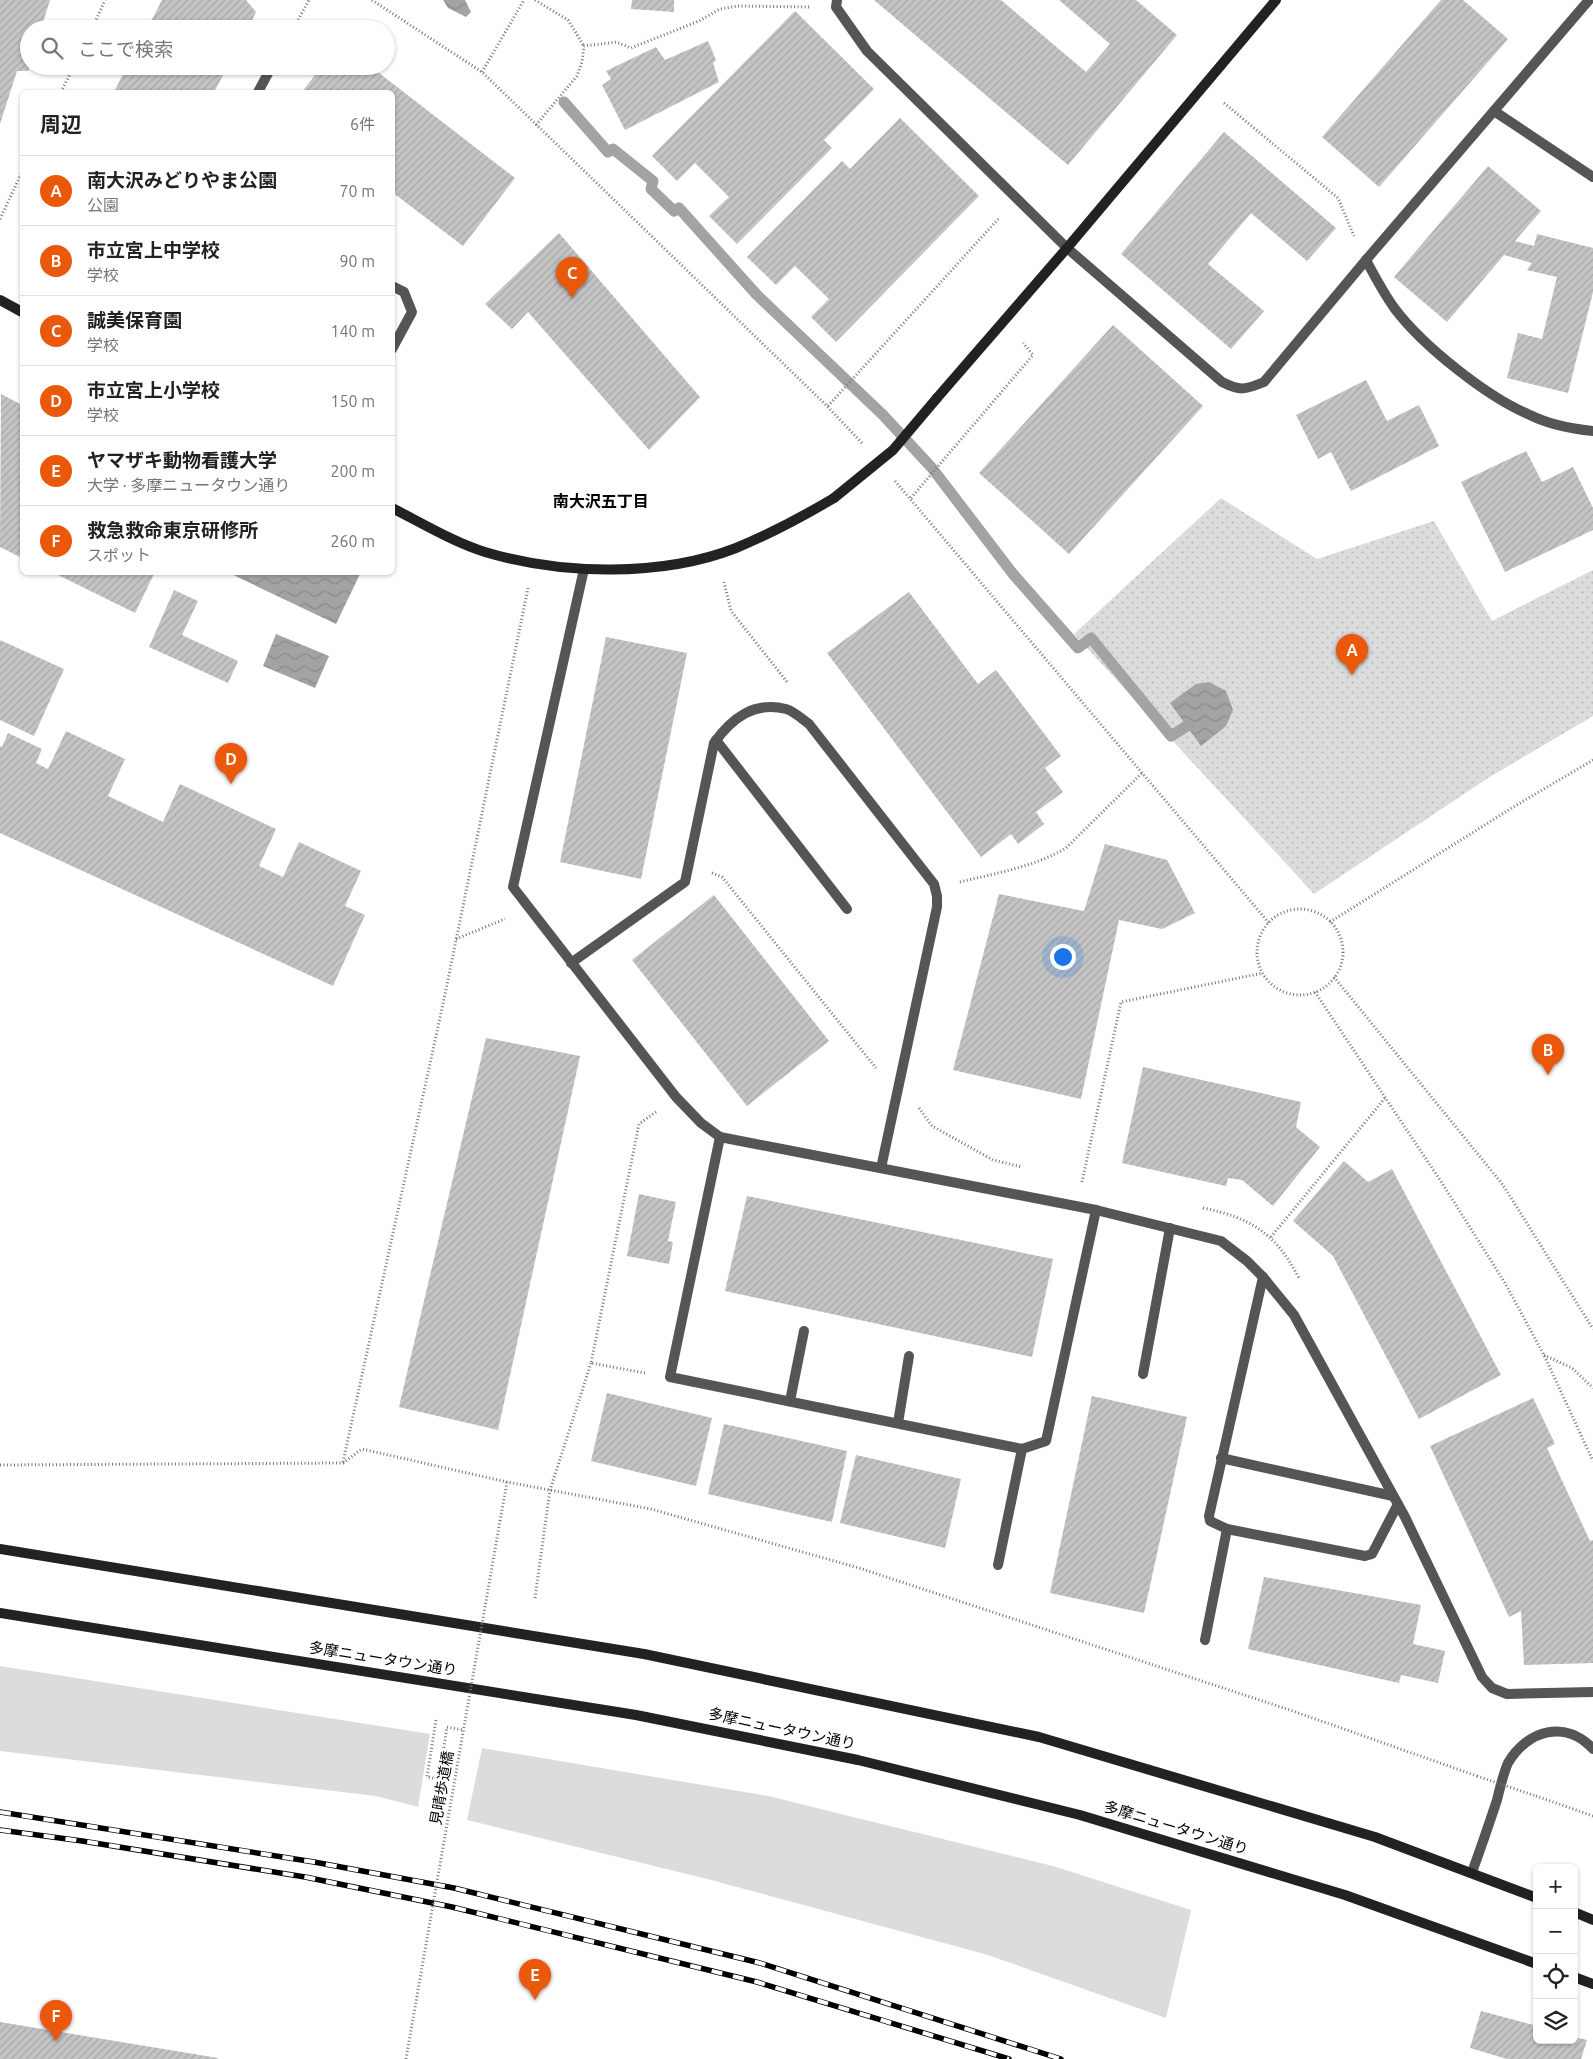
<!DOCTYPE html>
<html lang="ja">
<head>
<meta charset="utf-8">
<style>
	:root { --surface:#fff; --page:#f6f6f6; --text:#222; --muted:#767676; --line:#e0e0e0; --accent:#ea580c }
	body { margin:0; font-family:Ubuntu,"Noto Sans JP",sans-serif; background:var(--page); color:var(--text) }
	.controls { position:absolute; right:15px; bottom:15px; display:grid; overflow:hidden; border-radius:8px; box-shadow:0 1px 4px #0004 }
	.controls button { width:45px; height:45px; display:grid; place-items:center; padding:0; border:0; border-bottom:1px solid var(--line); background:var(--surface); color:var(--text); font:25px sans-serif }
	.you { position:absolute; left:1062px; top:956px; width:18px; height:18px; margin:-12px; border:4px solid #fff; border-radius:50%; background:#1a73e8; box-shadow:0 0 0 8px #1a73e833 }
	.badge { display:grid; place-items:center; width:32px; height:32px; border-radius:50%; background:var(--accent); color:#fff; font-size:16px; font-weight:700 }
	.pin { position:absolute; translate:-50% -41px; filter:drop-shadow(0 1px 2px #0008) }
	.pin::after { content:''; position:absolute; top:26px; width:18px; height:15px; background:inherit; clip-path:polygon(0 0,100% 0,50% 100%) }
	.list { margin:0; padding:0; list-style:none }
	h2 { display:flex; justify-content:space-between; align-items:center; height:65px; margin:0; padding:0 20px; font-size:21px }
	h2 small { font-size:16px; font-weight:400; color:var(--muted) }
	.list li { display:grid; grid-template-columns:32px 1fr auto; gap:15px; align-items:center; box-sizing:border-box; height:70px; padding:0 20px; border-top:1px solid var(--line) }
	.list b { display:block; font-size:19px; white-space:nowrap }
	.list p { margin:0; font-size:16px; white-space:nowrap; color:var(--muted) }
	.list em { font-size:16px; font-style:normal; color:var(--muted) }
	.icon { flex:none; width:28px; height:28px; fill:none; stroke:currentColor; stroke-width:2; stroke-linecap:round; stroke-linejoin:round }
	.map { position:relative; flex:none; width:1593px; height:2059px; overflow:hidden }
	.search { position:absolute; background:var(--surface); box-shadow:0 1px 4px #0004; left:20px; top:20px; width:375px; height:55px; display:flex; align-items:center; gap:12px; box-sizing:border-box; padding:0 18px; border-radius:28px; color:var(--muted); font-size:19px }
	.panel { position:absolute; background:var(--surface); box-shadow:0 1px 4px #0004; left:20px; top:90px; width:375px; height:485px; border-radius:8px }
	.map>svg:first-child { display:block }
</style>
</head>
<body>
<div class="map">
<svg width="1593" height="2059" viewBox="0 0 1593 2059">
	<defs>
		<pattern id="park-dots" width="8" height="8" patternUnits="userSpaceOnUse" patternTransform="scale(1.25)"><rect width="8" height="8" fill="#dcdcdc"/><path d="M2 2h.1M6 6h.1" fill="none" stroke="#bbb" stroke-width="1.8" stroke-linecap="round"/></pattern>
		<pattern id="water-waves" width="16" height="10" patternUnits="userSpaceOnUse" patternTransform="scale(1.25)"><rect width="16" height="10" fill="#a3a3a3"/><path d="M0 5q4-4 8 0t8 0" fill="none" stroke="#8b8b8b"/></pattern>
		<pattern id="building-hatch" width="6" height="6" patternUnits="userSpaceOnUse" patternTransform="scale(1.25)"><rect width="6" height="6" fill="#c4c4c4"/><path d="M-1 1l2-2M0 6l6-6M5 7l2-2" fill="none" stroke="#a7a7a7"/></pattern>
	</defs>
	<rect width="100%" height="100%" fill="#fff"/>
	<g fill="#dcdcdc">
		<polygon points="0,1666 430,1734 418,1807 376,1796 0,1751"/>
		<polygon points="482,1748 768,1796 1053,1866 1191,1910 1166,2018 988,1955 711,1880 467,1820"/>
	</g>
	<polygon fill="url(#park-dots)" points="1221,498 1317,559 1434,521 1492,621 1593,570 1593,716 1488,778 1314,894 1074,634"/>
	<g fill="url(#water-waves)">
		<polygon points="443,0 465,0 471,12 466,17 448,8"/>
		<polygon points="356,572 360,574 336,624 229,573"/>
		<polygon points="276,634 329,656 315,688 263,666"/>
		<polygon points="1209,682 1226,691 1233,710 1226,726 1201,746 1170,703 1196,684"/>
	</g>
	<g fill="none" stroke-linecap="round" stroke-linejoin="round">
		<polyline stroke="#a3a3a3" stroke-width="11" points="564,102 608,152 613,149 653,181 651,189 674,211 679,208 757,295 883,415 932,468 1013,574 1078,648 1091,638 1171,736 1187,726"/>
	</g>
	<g fill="url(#building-hatch)">
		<polygon points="0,0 50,0 41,29 29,29 30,66 28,71 17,71 0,124"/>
		<polygon points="162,0 246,0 256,12 248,29 147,29"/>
		<polygon points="632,0 674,0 674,12 631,9"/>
		<polygon points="874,0 1001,0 1086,72 1110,44 1059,0 1136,0 1177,35 1068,165"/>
		<polygon points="1441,0 1463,0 1508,39 1379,187 1322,137"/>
		<polygon points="795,11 874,89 824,140 832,148 737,244 709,216 729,197 695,163 677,181 652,156"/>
		<polygon points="708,41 716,60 713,63 719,82 625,130 602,85 611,79 606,71 656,47 665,60"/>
		<polygon points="127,66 228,66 214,92 114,92"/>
		<polygon points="322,66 370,66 515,178 463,246 392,192 392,92 302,92"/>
		<polygon points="900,118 979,196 836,342 811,317 829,299 795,266 776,285 747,257 842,161 850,169"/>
		<polygon points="1224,132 1336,228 1307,261 1251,213 1208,264 1264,311 1231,349 1121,254"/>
		<polygon points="1488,166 1541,211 1515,241 1534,246 1537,234 1593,248 1593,292 1568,393 1507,378 1518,333 1542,339 1557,277 1527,270 1532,263 1504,255 1447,322 1394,277"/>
		<polygon points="559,233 700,397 649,450 528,312 512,329 485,304"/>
		<polygon points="1113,325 1203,406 1069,554 979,473"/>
		<polygon points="1366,380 1387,421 1419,405 1439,446 1351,491 1331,452 1318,459 1296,415"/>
		<polygon points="1,394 22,405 22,558 0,547"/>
		<polygon points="1526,451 1542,482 1573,467 1593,508 1593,530 1505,572 1461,482"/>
		<polygon points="52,572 155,572 135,613"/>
		<polygon points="174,590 198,601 182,635 238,661 228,683 149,647"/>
		<polygon points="909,592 978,684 996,670 1061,756 1045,768 1063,792 1036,812 1044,824 1018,844 1011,834 981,857 827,653"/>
		<polygon points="606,637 687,653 641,879 560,862"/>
		<polygon points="0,640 64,669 34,736 0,720"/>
		<polygon points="66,731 125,759 108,796 163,822 180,784 276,829 259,866 283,877 299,842 361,871 345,906 365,915 333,986 0,833 0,746 2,747 8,733 42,749 36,763 48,769"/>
		<polygon points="1105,844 1167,860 1195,913 1162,929 1119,920 1081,1099 953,1070 999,894 1084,911"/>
		<polygon points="714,895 829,1041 747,1106 632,960"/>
		<polygon points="486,1038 580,1056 498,1430 399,1407"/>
		<polygon points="1143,1067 1301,1102 1296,1127 1320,1147 1273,1206 1242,1180 1228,1178 1226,1186 1122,1163"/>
		<polygon points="1344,1161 1368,1182 1392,1169 1501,1375 1419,1419 1333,1256 1293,1221"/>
		<polygon points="639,1194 676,1202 668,1241 673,1242 669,1264 627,1256"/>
		<polygon points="747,1196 1053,1259 1032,1357 725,1291"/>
		<polygon points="607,1393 712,1418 696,1486 591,1461"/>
		<polygon points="1092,1396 1187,1417 1144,1613 1050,1593"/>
		<polygon points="1533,1398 1555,1444 1547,1448 1590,1541 1593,1540 1593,1663 1524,1665 1521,1611 1509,1617 1430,1446"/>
		<polygon points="724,1424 847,1451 832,1522 708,1494"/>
		<polygon points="856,1455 961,1479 945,1548 840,1523"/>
		<polygon points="1264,1577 1421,1605 1413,1644 1445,1651 1438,1683 1401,1675 1399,1683 1248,1649"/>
		<polygon points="1481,2011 1537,2026 1537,2040 1574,2040 1574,2037 1587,2040 1581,2059 1507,2059 1470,2048"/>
		<polygon points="0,2022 218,2058 218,2059 0,2059"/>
	</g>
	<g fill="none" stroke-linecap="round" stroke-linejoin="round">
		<g stroke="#777" stroke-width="3" stroke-dasharray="1 2.5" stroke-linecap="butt">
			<polyline points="372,0 482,72 826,405 863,444"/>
			<polyline points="535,0 568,20 584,46"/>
			<polyline points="92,29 105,0"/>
			<polyline points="293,29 309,0"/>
			<polyline points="482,72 524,0"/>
			<polyline points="61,92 74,66"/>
			<polyline points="1224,103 1338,198 1354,236"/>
			<polyline points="536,125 577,76 582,62 584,46 616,42 631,48 699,21 720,9 738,6 811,7"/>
			<polyline points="0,219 22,172"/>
			<polyline points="828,406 1000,217"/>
			<polyline points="895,481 1269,923"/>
			<polyline points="911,498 1033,355 1023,343"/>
			<polyline points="724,582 731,611 788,683"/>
			<polyline points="712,873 722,877 876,1068"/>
			<path d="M960 882C996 873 1034 867 1066 848L1142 773"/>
			<circle cx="1300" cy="952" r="43"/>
			<polyline points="1330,922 1515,806 1593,760"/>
			<polyline points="456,939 505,919"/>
			<polyline points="1334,977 1503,1185 1593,1329"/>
			<polyline points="1315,992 1442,1183 1505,1283 1544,1355 1593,1461"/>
			<polyline points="919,1108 932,1126 993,1160 1022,1167"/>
			<polyline points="1082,1182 1121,1002 1263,973"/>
			<path d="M1203 1208C1252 1218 1276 1234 1299 1278"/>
			<polyline points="1271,1237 1385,1098"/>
			<polyline points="1544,1355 1572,1368 1593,1388"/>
			<polyline points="645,1373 591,1363 639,1124 656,1112"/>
			<polyline points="343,1462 443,1004 528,588"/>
			<polyline points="0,1465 343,1463 362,1449 507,1482 651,1509 859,1568 1290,1710 1477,1776"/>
			<polyline points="500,1521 507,1482"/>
			<polyline points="535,1598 550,1490 591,1363"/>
			<polyline points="436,1720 427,1777 439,1779 447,1727 463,1730"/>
			<polyline points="1536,1796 1593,1816"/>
		</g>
		<g stroke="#555" stroke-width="10">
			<path d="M837 0 836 7 867 51 1067 248 1222 382C1240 391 1245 390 1264 382L1366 260 1589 0"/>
			<polyline points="258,92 272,66"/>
			<polyline points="1494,111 1593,177"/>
			<path d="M1366 260C1375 277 1384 294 1395 309 1423 346 1487 397 1530 415 1548 424 1573 429 1593 431"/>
			<polyline points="392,286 404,292 412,312 392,349"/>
			<polyline points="584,569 513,887 676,1097 701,1123 720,1137 1096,1210 1221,1241 1247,1261 1263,1277 1294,1315 1405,1517 1482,1677 1492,1688 1507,1694 1593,1692"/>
			<polyline points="716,740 847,909"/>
			<path d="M571 963 685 882 714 743C732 718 754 701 786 709 794 711 803 720 809 724L934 884 937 896V907L881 1168"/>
			<polyline points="720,1137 670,1377 1022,1449 1046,1441 1096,1210"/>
			<polyline points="1263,1277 1209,1516 1210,1521 1227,1529 1365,1556 1372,1554 1398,1504"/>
			<polyline points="1143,1374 1170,1228"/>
			<polyline points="790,1401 804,1331"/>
			<polyline points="898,1423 909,1356"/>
			<polyline points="1221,1458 1393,1496"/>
			<polyline points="998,1565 1022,1449"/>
			<polyline points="1205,1640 1227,1529"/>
			<path d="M1472 1872C1481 1848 1489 1824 1497 1800 1500 1788 1503 1774 1508 1763 1527 1730 1566 1719 1593 1749"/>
		</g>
		<g stroke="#222" stroke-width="10">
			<polyline points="0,300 22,312"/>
			<polyline points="937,398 1067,248 1276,0"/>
			<path d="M392 508C422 523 453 542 485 552 561 575 662 577 736 548 770 534 802 517 834 498"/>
			<polyline points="0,1549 644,1654 1039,1737 1375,1837 1537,1898"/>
			<polyline points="0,1613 636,1715 858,1760 1080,1815 1345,1895 1537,1964"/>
			<polyline points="1574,1912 1593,1920"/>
			<polyline points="1574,1977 1593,1984"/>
		</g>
		<g stroke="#000" stroke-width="5.5">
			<g id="rail">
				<polyline points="0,1812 314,1862 454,1888 760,1963 1061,2059"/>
				<polyline points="0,1830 82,1841 305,1877 452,1907 757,1982 1009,2059"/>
			</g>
		</g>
		<use href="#rail" stroke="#fff" stroke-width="4" stroke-dasharray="11" stroke-linecap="butt"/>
		<g stroke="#777" stroke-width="3" stroke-dasharray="1 2.5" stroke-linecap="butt">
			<polyline points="1477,1776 1536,1796"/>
			<polyline points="406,2059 500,1521"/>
		</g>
		<polyline stroke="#222" stroke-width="10" points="834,498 893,450 937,398"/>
	</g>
	<g text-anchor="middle" stroke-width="4" stroke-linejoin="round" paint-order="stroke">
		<g font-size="15" fill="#000" stroke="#fff">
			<text transform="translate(383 1659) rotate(9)" y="5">多摩ニュータウン通り</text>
			<text transform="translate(782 1729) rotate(12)" y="5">多摩ニュータウン通り</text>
			<text transform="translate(442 1788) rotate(-80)" y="5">見晴歩道橋</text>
			<text transform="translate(1176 1828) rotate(17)" y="5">多摩ニュータウン通り</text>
		</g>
		<g font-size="16" font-weight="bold" fill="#000" stroke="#fff">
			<text x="601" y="507">南大沢五丁目</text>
		</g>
	</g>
</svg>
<div class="controls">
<button>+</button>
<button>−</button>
<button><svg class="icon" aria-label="locate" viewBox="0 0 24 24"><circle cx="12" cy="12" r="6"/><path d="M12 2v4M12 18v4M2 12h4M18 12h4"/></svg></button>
<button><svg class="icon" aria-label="layers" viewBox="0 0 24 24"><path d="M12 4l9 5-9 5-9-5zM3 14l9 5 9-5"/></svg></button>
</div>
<div class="you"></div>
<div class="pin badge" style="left:1352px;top:675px">A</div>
<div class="pin badge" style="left:1548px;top:1075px">B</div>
<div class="pin badge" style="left:572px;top:298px">C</div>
<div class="pin badge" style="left:231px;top:784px">D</div>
<div class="pin badge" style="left:535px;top:2000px">E</div>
<div class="pin badge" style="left:56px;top:2041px">F</div>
<div class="search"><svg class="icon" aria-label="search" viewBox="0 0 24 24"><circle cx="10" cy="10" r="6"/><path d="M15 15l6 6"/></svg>ここで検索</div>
<section class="panel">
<h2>周辺<small>6件</small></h2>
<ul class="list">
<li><span class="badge">A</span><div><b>南大沢みどりやま公園</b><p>公園</p></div><em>70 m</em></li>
<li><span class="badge">B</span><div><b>市立宮上中学校</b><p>学校</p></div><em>90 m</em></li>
<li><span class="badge">C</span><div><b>誠美保育園</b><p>学校</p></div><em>140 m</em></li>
<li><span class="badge">D</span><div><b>市立宮上小学校</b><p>学校</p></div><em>150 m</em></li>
<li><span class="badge">E</span><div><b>ヤマザキ動物看護大学</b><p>大学 · 多摩ニュータウン通り</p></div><em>200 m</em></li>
<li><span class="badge">F</span><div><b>救急救命東京研修所</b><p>スポット</p></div><em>260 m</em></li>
</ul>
</section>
</div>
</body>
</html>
